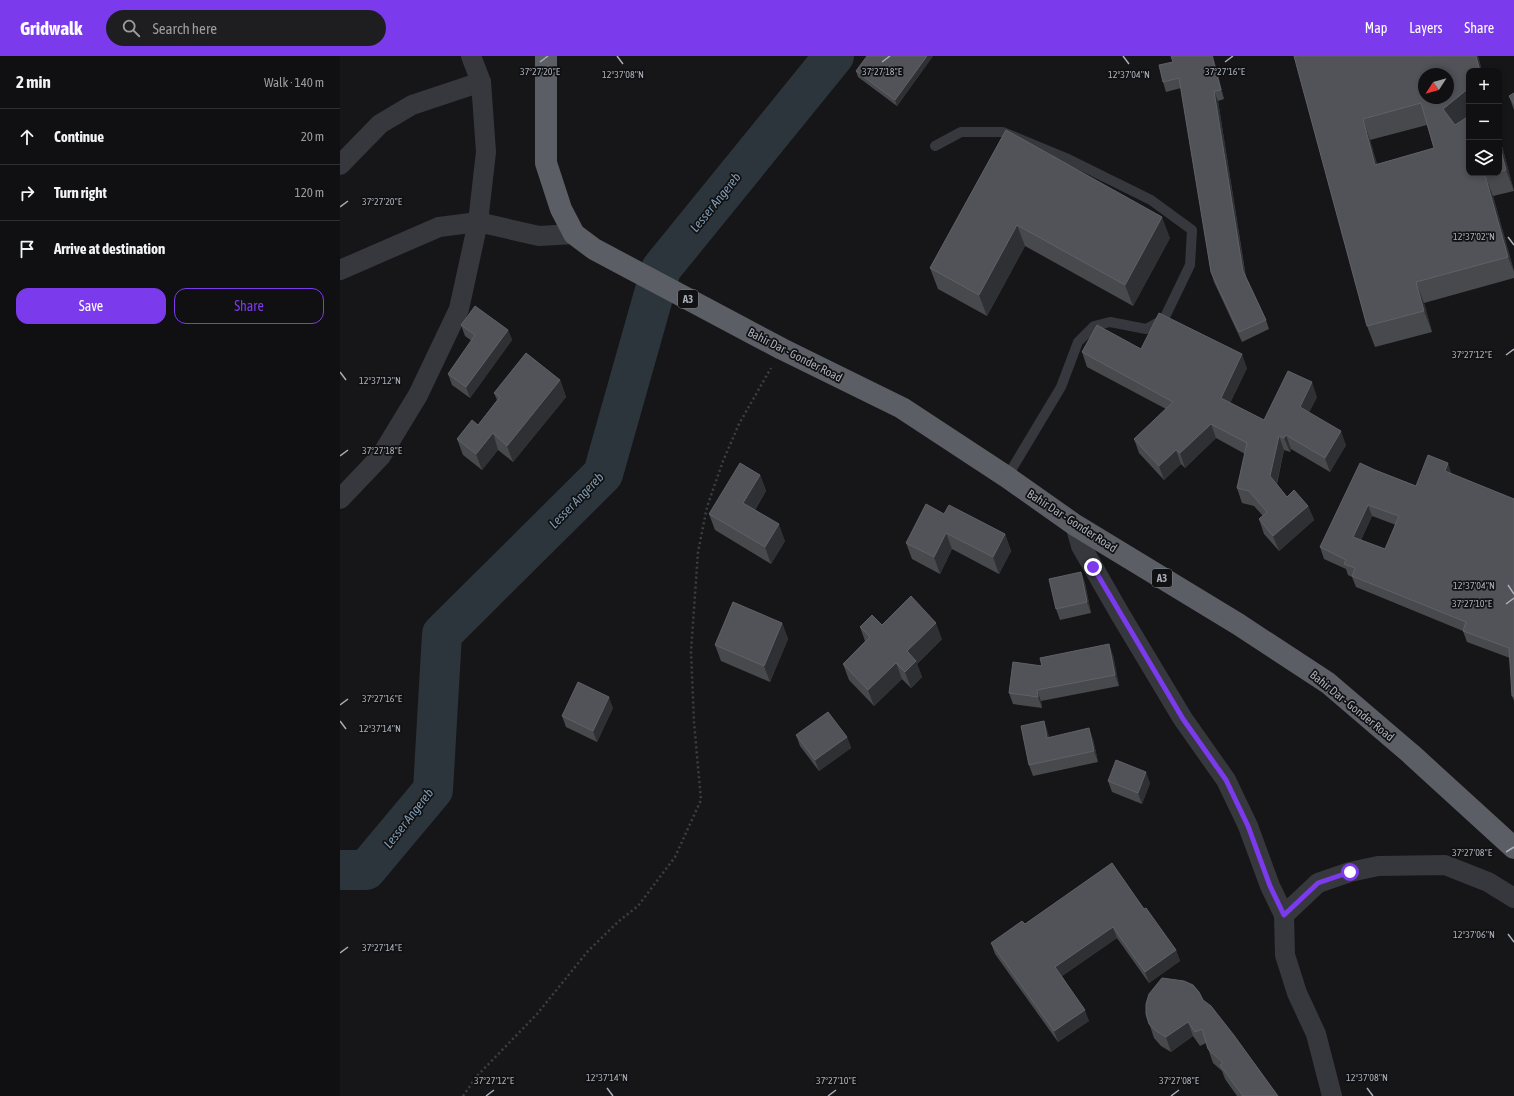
<!DOCTYPE html>
<html lang="en">
<head>
<meta charset="utf-8">
<style>
	:root { --surface:#101012; --page:#1e1e20; --text:#f1f3f6; --muted:#9c9d9f; --line:#303032; --accent:#7c3aed }
	body { margin:0; font-family:"Asap Condensed",sans-serif; background:var(--page); color:var(--text) }
	.controls { position:absolute; right:12px; top:12px; display:grid; overflow:hidden; border-radius:8px; box-shadow:0 2px 6px #0003 }
	.controls button { width:36px; height:36px; display:grid; place-items:center; padding:0; border:0; border-bottom:1px solid var(--line); background:var(--surface); color:var(--text); font:20px sans-serif }
	.compass { position:absolute; left:1078px; top:12px; width:36px; height:36px; border-radius:50%; background:var(--surface); box-shadow:0 2px 6px #0003; rotate:234deg }
	.stop { position:absolute; width:12px; height:12px; margin:-9px; border:3px solid #7c3aed; border-radius:50%; background:#fff }
	.stop.end { background:#7c3aed; border-color:#fff; box-shadow:0 1px 4px #0008 }
	.list { margin:0; padding:0; list-style:none }
	h2 { display:flex; justify-content:space-between; align-items:center; height:52px; margin:0; padding:0 16px; font-size:17px }
	h2 small { font-size:13px; font-weight:400; color:var(--muted) }
	.list li { display:grid; grid-template-columns:26px 1fr auto; gap:12px; align-items:center; box-sizing:border-box; height:56px; padding:0 16px; border-top:1px solid var(--line) }
	.list b { display:block; font-size:15px; white-space:nowrap }
	.list em { font-size:13px; font-style:normal; color:var(--muted) }
	.actions { display:flex; gap:8px; padding:12px 16px }
	.actions a { flex:1; padding:9px 0; border:1px solid var(--accent); border-radius:12px; text-align:center; font-size:14px; color:var(--accent) }
	.actions .main { background:var(--accent); color:#fff }
	.icon { flex:none; width:22px; height:22px; fill:none; stroke:currentColor; stroke-width:2; stroke-linecap:round; stroke-linejoin:round }
	.map { position:relative; flex:none; width:1174px; height:1040px; overflow:hidden }
	header { display:flex; align-items:center; gap:24px; box-sizing:border-box; height:56px; padding:0 20px; background:var(--accent); color:#fff }
	header strong { font-size:19px }
	nav { display:flex; gap:22px; margin-inline-start:auto; font-size:14px }
	.search { width:280px; height:36px; background:var(--page); display:flex; align-items:center; gap:10px; box-sizing:border-box; padding:0 14px; border-radius:22px; color:var(--muted); font-size:15px }
	main { display:flex }
	aside { flex:1; background:var(--surface) }
	.map>svg:first-child { display:block }
</style>
</head>
<body>
<header>
<strong>Gridwalk</strong>
<div class="search"><svg class="icon" aria-label="search" viewBox="0 0 24 24"><circle cx="10" cy="10" r="6"/><path d="M15 15l6 6"/></svg>Search here</div>
<nav><a>Map</a><a>Layers</a><a>Share</a></nav>
</header>
<main>
<aside>
<h2>2 min<small>Walk · 140 m</small></h2>
<ul class="list">
<li><svg class="icon" aria-label="ahead" viewBox="0 0 24 24"><path d="M12 20V5M6 11l6-6 6 6"/></svg><div><b>Continue</b></div><em>20 m</em></li>
<li><svg class="icon" aria-label="right" viewBox="0 0 24 24"><path d="M7 20v-9h11M14 6l5 5-5 5"/></svg><div><b>Turn right</b></div><em>120 m</em></li>
<li><svg class="icon" aria-label="arrive" viewBox="0 0 24 24"><path d="M6 21V4h12l-3 4 3 4H6"/></svg><div><b>Arrive at destination</b></div></li>
</ul>
<div class="actions"><a class="main">Save</a><a>Share</a></div>
</aside>
<div class="map">
<svg width="1174" height="1040" viewBox="0 0 1174 1040">
	<rect width="100%" height="100%" fill="#161618"/>
	<g fill="none" stroke-linecap="round" stroke-linejoin="round">
		<polyline stroke="#2c353c" stroke-width="40" points="0,814 26,814 93,734 102,578 263,418 321,213 494,0"/>
		<polyline stroke="#3d3f44" stroke-width="2.5" stroke-dasharray="2 3" stroke-linecap="butt" points="123,1040 137,1020 197,958 248,895 279,865 298,850 335,801 361,744 354,666 351,595 358,496 367,451 383,405 399,368 431,312"/>
		<polyline stroke="#37383d" stroke-width="10" points="595,90 621,76 663,76 726,102 811,144 852,174 850,209 824,263 806,273 770,266 754,270 738,286 721,331 667,421"/>
		<g stroke="#37383d" stroke-width="20">
			<polyline points="0,109 40,68 72,49 141,26"/>
			<polyline points="0,214 99,171 138,166 199,180 234,178"/>
			<polyline points="0,443 41,400 78,339 119,253 138,166 146,96 141,26 131,0"/>
			<polyline points="735,469 741,490 780,558 843,663 886,724 908,770 930,830 944,859"/>
			<polyline points="992,1040 976,978 957,937 945,899 944,859 978,827 1010,816 1038,810 1105,809 1148,826 1174,842"/>
		</g>
		<polyline stroke="#5b5e65" stroke-width="22" points="206,0 206,107 221,153 234,178 254,193 442,293 562,352 667,421 735,469 898,568 988,627 1071,698 1174,792"/>
	</g>
	<g fill="#47494d" fill-rule="evenodd">
		<polygon points="593,0 557,50 518,21 516,15"/>
		<polygon points="831,0 873,0 884,43 878,45 906,221 926,264 929,273 902,286 874,226 871,216 841,32 826,36 823,26 833,6"/>
		<path d="M954 0H1138L1142 15H1129V59L1123 64 1129 117H1159V79L1174 135 1153 140 1174 215V222L1084 247 1092 276 1035 291 1027 270ZM1087 69 1094 92 1037 108 1030 84Z"/>
		<polygon points="1174,37 1174,54 1169,40"/>
		<polygon points="666,74 830,182 793,250 685,190 647,260 598,233 590,212"/>
		<polygon points="121,269 168,274 172,284 130,342 112,329 108,318 132,285 125,280"/>
		<polygon points="801,293 907,312 890,347 924,364 977,341 969,356 1006,389 990,416 951,393 950,396 944,394 937,428 947,441 968,450 974,464 939,495 924,478 919,463 923,460 914,450 902,447 897,432 905,398 876,382 845,412 841,408 824,424 799,397 794,383 826,353 747,311 742,296"/>
		<polygon points="220,324 226,341 173,406 158,394 142,414 123,399 117,383 138,369 157,344 154,337"/>
		<path d="M1035 414 1076 430 1112 419 1174 443V645L1172 640 1170 602 1127 586 1123 575 1016 531 1012 521 1008 519 1006 513 984 503 980 491ZM1032 460 1056 469 1045 493 1021 484Z"/>
		<polygon points="420,419 426,435 415,454 445,485 431,508 375,474 369,458"/>
		<polygon points="604,458 665,478 671,495 659,518 612,493 600,518 572,503 566,487"/>
		<polygon points="741,516 745,527 751,557 720,564 716,553"/>
		<polygon points="442,567 448,583 430,626 381,605 375,589"/>
		<polygon points="520,571 602,583 577,608 582,621 571,632 562,623 534,650 509,624 503,608 525,585"/>
		<polygon points="773,599 779,630 701,645 702,652 673,648 669,637 702,610"/>
		<polygon points="273,652 257,686 226,671 222,660"/>
		<polygon points="704,665 709,681 753,683 758,706 693,720 689,709"/>
		<polygon points="456,679 507,681 511,692 479,715 460,690"/>
		<polygon points="768,725 810,727 802,748 772,736"/>
		<polygon points="804,853 836,894 840,905 809,927 777,882 722,920 749,965 718,986 655,898 651,887 685,868"/>
		<polygon points="863,944 938,1040 897,1040 885,1023 882,1015 873,1007 866,987 860,990 853,980 831,996 821,990 814,982 806,958"/>
	</g>
	<g fill="#2f3033">
		<polygon points="587,0 593,0 557,50 555,44"/>
		<polygon points="872,0 873,0 884,43 881,34"/>
		<polygon points="1136,0 1138,0 1142,15 1140,15"/>
		<polygon points="1129,32 1129,59 1111,74 1103,53"/>
		<polygon points="874,35 878,45 906,224 903,215"/>
		<polygon points="1023,63 1030,84 1043,130 1035,109"/>
		<polygon points="1159,79 1174,135 1166,114 1159,87"/>
		<polygon points="1145,119 1153,140 1174,216 1168,201"/>
		<polygon points="822,161 830,182 793,250 785,229"/>
		<polygon points="677,169 685,190 647,260 639,239"/>
		<polygon points="1076,226 1084,247 1092,276 1084,255"/>
		<polygon points="168,274 172,284 130,342 126,331"/>
		<polygon points="902,298 907,312 886,356 881,342"/>
		<polygon points="220,324 226,341 173,406 167,390"/>
		<polygon points="972,326 977,341 965,365 960,351"/>
		<polygon points="871,368 876,382 845,412 840,397"/>
		<polygon points="1001,375 1006,389 990,416 985,402"/>
		<polygon points="153,377 158,394 142,414 136,398"/>
		<polygon points="946,379 951,393 950,396 944,382"/>
		<polygon points="939,380 944,394 935,434 930,420"/>
		<polygon points="836,394 841,408 824,424 819,410"/>
		<polygon points="1108,407 1112,419 1105,415"/>
		<polygon points="420,419 426,435 409,463 403,447"/>
		<polygon points="1028,449 1032,460 1017,492 1013,481"/>
		<polygon points="968,450 974,464 939,495 933,480"/>
		<polygon points="439,468 445,485 431,508 425,491"/>
		<polygon points="606,477 612,493 600,518 594,501"/>
		<polygon points="665,478 671,495 659,518 653,501"/>
		<polygon points="741,516 745,527 751,557 747,546"/>
		<polygon points="442,567 448,583 430,626 424,610"/>
		<polygon points="596,567 602,583 577,608 582,621 571,632 565,616 567,595"/>
		<polygon points="769,588 773,599 779,630 775,619"/>
		<polygon points="556,607 562,623 534,650 528,634"/>
		<polygon points="697,634 701,645 702,652 698,641"/>
		<polygon points="269,641 273,652 257,686 253,675"/>
		<polygon points="704,665 708,676 711,693 707,682"/>
		<polygon points="749,672 753,683 758,706 754,695"/>
		<polygon points="507,681 511,692 479,715 475,704"/>
		<polygon points="806,716 810,727 802,748 798,737"/>
		<polygon points="773,871 777,882 719,922 715,911"/>
		<polygon points="836,894 840,905 809,927 805,916"/>
		<polygon points="745,954 749,965 718,986 714,975"/>
		<polygon points="848,966 853,980 831,996 826,981"/>
	</g>
	<g fill="#525359" stroke="#5f6168" fill-rule="evenodd">
		<polygon points="527,0 587,0 555,44 516,15"/>
		<polygon points="831,0 872,0 881,34 874,35 903,215 926,264 899,276 871,216 839,22 823,26 819,9 833,6"/>
		<path d="M954 0H1136L1140 15H1129V32L1103 53 1115 69 1129 60V117H1154L1145 119 1168 201 1076 226 1084 255 1027 270ZM1084 18H1108V42H1084ZM1081 47 1094 92 1035 109 1023 63Z"/>
		<polygon points="1174,37 1174,48 1169,40"/>
		<polygon points="666,74 822,161 785,229 677,169 639,239 590,212"/>
		<polygon points="1159,87 1166,114 1159,116"/>
		<polygon points="135,250 168,274 126,331 108,318 135,279 121,269"/>
		<polygon points="819,257 902,298 881,342 924,364 948,315 972,326 960,351 1001,375 985,402 946,379 944,382 939,380 930,420 947,441 954,434 968,450 933,480 919,463 927,456 909,435 897,432 907,387 871,368 840,397 836,394 819,410 794,383 833,346 742,296 757,269 801,293"/>
		<polygon points="186,297 220,324 167,390 153,377 136,398 117,383 132,364 138,369 160,341 154,337"/>
		<path d="M1088 399 1108 407 1105 415 1174 443V640H1172L1169 592 1123 575 1126 566 1012 520 1015 512 1004 508 1006 504 980 491 1020 407 1035 414 1076 430ZM1028 449 1059 460 1045 493 1013 481Z"/>
		<polygon points="400,407 420,419 403,447 439,468 425,491 369,458"/>
		<polygon points="586,448 604,458 609,449 665,478 653,501 606,477 594,501 566,487"/>
		<polygon points="741,516 747,546 716,553 709,523"/>
		<polygon points="571,540 596,567 567,595 576,605 565,616 556,607 528,634 503,608 530,581 520,571 532,559 542,569"/>
		<polygon points="393,546 442,567 424,610 375,589"/>
		<polygon points="769,588 775,619 697,634 698,641 669,637 673,606 702,610 700,602"/>
		<polygon points="238,626 269,641 253,675 222,660"/>
		<polygon points="488,656 507,681 475,704 456,679"/>
		<polygon points="704,665 707,682 749,672 754,695 689,709 681,670"/>
		<polygon points="776,704 806,716 798,737 768,725"/>
		<polygon points="772,807 804,853 806,852 836,894 805,916 773,871 715,911 745,954 714,975 651,887 682,865 685,868"/>
		<polygon points="822,922 844,925 853,929 859,936 863,944 871,950 893,978 938,1040 903,1040 880,1009 883,1007 868,993 862,973 855,976 848,966 826,981 816,975 809,968 806,958 806,948 809,938"/>
	</g>
	<g fill="none" stroke-linecap="round" stroke-linejoin="round">
		<polyline stroke="#7c3aed" stroke-width="5" points="753,511 843,663 886,724 908,770 930,830 944,859 978,827 1010,816"/>
	</g>
	<path fill="none" stroke="#a8adb8" stroke-width="1.5" d="M277 0 283 8M783 0 789 8M200 6 208 0M542 6 550 0M885 6 893 0M0 151 8 145M1168 181 1174 189M1166 299 1174 293M0 316 6 324M0 400 8 394M1168 529 1174 538M1166 548 1174 542M0 649 8 643M0 665 6 673M1166 796 1174 791M1168 878 1174 886M0 897 8 891M267 1032 273 1040M1027 1032 1033 1040M146 1040 154 1034M488 1040 496 1034M831 1040 839 1034"/>
	<g text-anchor="middle" stroke-width="3.5" stroke-linejoin="round" paint-order="stroke">
		<g fill="#111113" stroke="#7b7e86" stroke-width="1">
			<rect x="338" y="234" width="20" height="18" rx="3"/>
			<rect x="812" y="513" width="20" height="18" rx="3"/>
		</g>
		<g font-size="11" font-weight="bold" fill="#a8adb8">
			<text x="348" y="247">A3</text>
			<text x="822" y="526">A3</text>
		</g>
		<g font-size="12" fill="#a8adb8" stroke="#111113">
			<text transform="translate(455 299) rotate(27)" y="4">Bahir Dar - Gonder Road</text>
			<text transform="translate(732 465) rotate(33)" y="4">Bahir Dar - Gonder Road</text>
			<text transform="translate(1012 650) rotate(39)" y="4">Bahir Dar - Gonder Road</text>
		</g>
		<g font-size="13" font-style="italic" fill="#7f9bb3" stroke="#111113">
			<text transform="translate(375 146) rotate(-51)" y="5">Lesser Angereb</text>
			<text transform="translate(236 444) rotate(-46)" y="5">Lesser Angereb</text>
			<text transform="translate(68 762) rotate(-52)" y="5">Lesser Angereb</text>
		</g>
	</g>
	<g font-size="10" text-anchor="middle" fill="#a8adb8" stroke="#111113" stroke-width="3.5" stroke-linejoin="round" paint-order="stroke">
		<text x="200" y="19">37°27'20"E</text>
		<text x="542" y="19">37°27'18"E</text>
		<text x="885" y="19">37°27'16"E</text>
		<text x="283" y="22">12°37'08"N</text>
		<text x="789" y="22">12°37'04"N</text>
		<text x="42" y="149">37°27'20"E</text>
		<text x="1134" y="184">12°37'02"N</text>
		<text x="1132" y="302">37°27'12"E</text>
		<text x="40" y="328">12°37'12"N</text>
		<text x="42" y="398">37°27'18"E</text>
		<text x="1134" y="533">12°37'04"N</text>
		<text x="1132" y="551">37°27'10"E</text>
		<text x="42" y="646">37°27'16"E</text>
		<text x="40" y="676">12°37'14"N</text>
		<text x="1132" y="800">37°27'08"E</text>
		<text x="1134" y="882">12°37'06"N</text>
		<text x="42" y="895">37°27'14"E</text>
		<text x="267" y="1025">12°37'14"N</text>
		<text x="1027" y="1025">12°37'08"N</text>
		<text x="154" y="1028">37°27'12"E</text>
		<text x="496" y="1028">37°27'10"E</text>
		<text x="839" y="1028">37°27'08"E</text>
	</g>
</svg>
<div class="controls">
<button>+</button>
<button>−</button>
<button><svg class="icon" aria-label="layers" viewBox="0 0 24 24"><path d="M12 4l9 5-9 5-9-5zM3 14l9 5 9-5"/></svg></button>
</div>
<svg class="compass" viewBox="-18 -18 36 36"><path d="M0-13l5 13h-10z" fill="#e53935"/><path d="M0 13l5-13h-10z" fill="#9c9d9f"/></svg>
<div class="stop" style="left:1010px;top:816px"></div>
<div class="stop end" style="left:753px;top:511px"></div>
</div>
</main>
</body>
</html>
